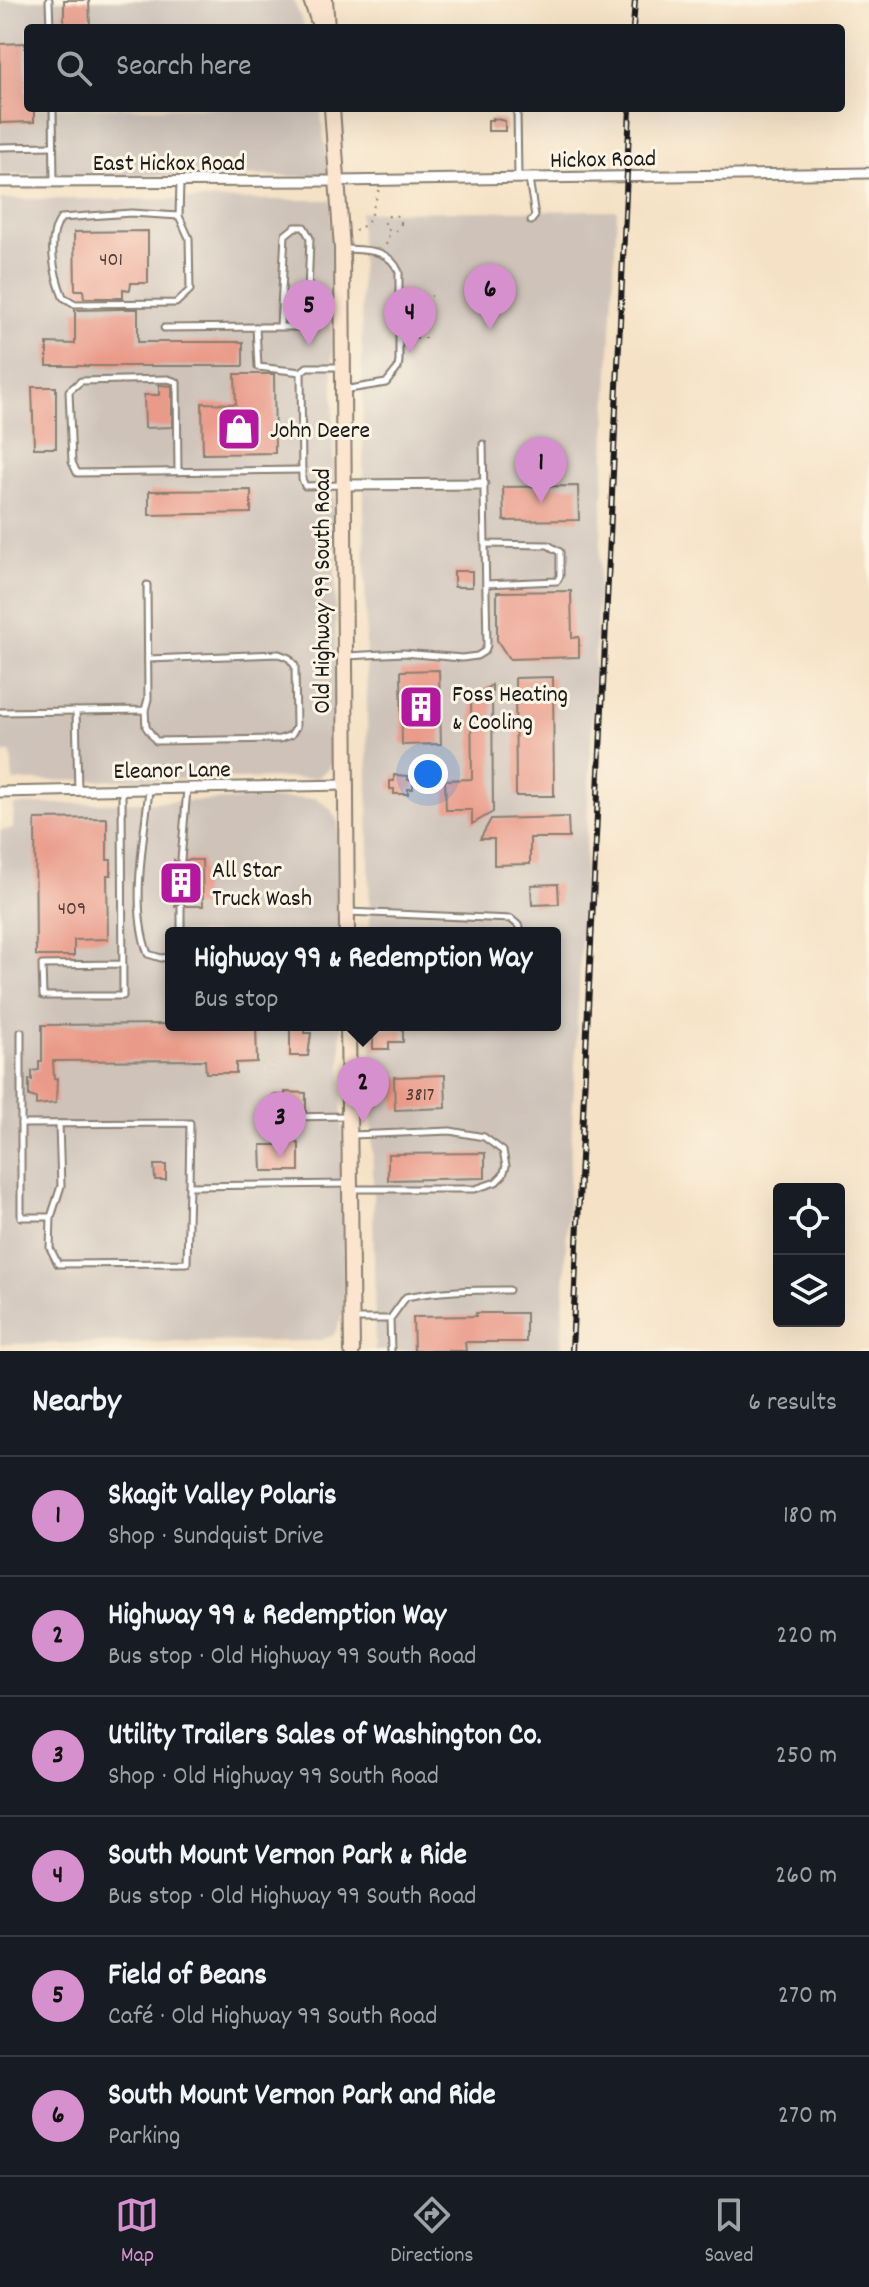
<!DOCTYPE html>
<html lang="en">
<head>
<meta charset="utf-8">
<style>
	:root { --surface:#171b24; --page:#20242c; --text:#f1f3f6; --muted:#9ea1a6; --line:#363941; --accent:#d690ce }
	body { margin:0; font-family:Dekko,sans-serif; background:var(--page); color:var(--text) }
	.controls { position:absolute; right:24px; bottom:24px; display:grid; overflow:hidden; border-radius:8px; box-shadow:0 8px 32px #0002 }
	.controls button { width:72px; height:72px; display:grid; place-items:center; padding:0; border:0; border-bottom:2px solid var(--line); background:var(--surface); color:var(--text); font:40px sans-serif }
	.you { position:absolute; left:428px; top:774px; width:28px; height:28px; margin:-20px; border:6px solid #fff; border-radius:50%; background:#1a73e8; box-shadow:0 0 0 12px #1a73e833 }
	.badge { display:grid; place-items:center; width:52px; height:52px; border-radius:50%; background:var(--accent); color:#111; font-size:26px; font-weight:700 }
	.pin { position:absolute; translate:-50% -66px; filter:drop-shadow(0 2px 4px #0008) }
	.pin::after { content:''; position:absolute; top:42px; width:28px; height:24px; background:inherit; clip-path:polygon(0 0,100% 0,50% 100%) }
	.popup { position:absolute; left:165px; top:927px; width:396px; height:104px; box-sizing:border-box; display:grid; place-content:center; border-radius:8px; background:var(--surface); filter:drop-shadow(0 2px 6px #0005); font-size:26px; white-space:nowrap; color:var(--muted) }
	.popup b { font-size:30px; color:var(--text) }
	.popup::after { content:''; position:absolute; left:50%; top:100%; margin-left:-16px; border:16px solid transparent; border-top-color:var(--surface) }
	.list { margin:0; padding:0; list-style:none }
	h2 { display:flex; justify-content:space-between; align-items:center; height:104px; margin:0; padding:0 32px; font-size:34px }
	h2 small { font-size:26px; font-weight:400; color:var(--muted) }
	.list li { display:grid; grid-template-columns:52px 1fr auto; gap:24px; align-items:center; box-sizing:border-box; height:120px; padding:0 32px; border-top:2px solid var(--line) }
	.list b { display:block; font-size:30px; white-space:nowrap }
	.list p { margin:0; font-size:26px; white-space:nowrap; color:var(--muted) }
	.list em { font-size:26px; font-style:normal; color:var(--muted) }
	.icon { flex:none; width:44px; height:44px; fill:none; stroke:currentColor; stroke-width:2; stroke-linecap:round; stroke-linejoin:round }
	.map { position:relative; flex:none; width:869px; height:1351px; overflow:hidden }
	.search { position:absolute; background:var(--surface); box-shadow:0 8px 32px #0002; left:24px; right:24px; top:24px; height:88px; display:flex; align-items:center; gap:20px; box-sizing:border-box; padding:0 28px; border-radius:8px; color:var(--muted); font-size:30px }
	.sheet { height:824px; background:var(--surface) }
	nav { display:flex; justify-content:space-around; align-items:center; box-sizing:border-box; height:112px; border-top:2px solid var(--line); background:var(--surface); font-size:22px; color:var(--muted) }
	nav a { display:grid; justify-items:center; gap:4px }
	nav .on { color:var(--accent) }
	.map>svg:first-child { display:block }
</style>
</head>
<body>
<div class="map">
<svg width="869" height="1351" viewBox="0 0 869 1351">
	<rect width="100%" height="100%" fill="#fcf5e5"/>
	<filter id="ink" filterUnits="userSpaceOnUse"><feTurbulence type="fractalNoise" baseFrequency=".0125" numOctaves="2"/><feDisplacementMap in="SourceGraphic" scale="16" xChannelSelector="R" yChannelSelector="G"/><feConvolveMatrix kernelMatrix="1 2 1 2 8 2 1 2 1" color-interpolation-filters="sRGB"/></filter>
	<filter id="wash" filterUnits="userSpaceOnUse"><feTurbulence type="fractalNoise" baseFrequency=".006" numOctaves="4" result="noise"/><feDisplacementMap in="SourceGraphic" scale="32" xChannelSelector="R" yChannelSelector="G"/><feGaussianBlur stdDeviation="1.8" result="paint"/><feColorMatrix in="noise" values="0 0 0 0 0 0 0 0 0 0 0 0 0 0 0 0 0 1.4 0 .05"/><feComposite in="paint" operator="in"/></filter>
	<g filter="url(#wash)">
		<rect width="100%" height="100%" fill="#f5e2c6"/>
		<g fill="#cec2b9">
			<polygon points="0,0 293,0 305,28 28,28 28,108 320,108 329,176 0,175"/>
			<polygon points="0,199 331,200 337,759 318,778 13,781 11,753 0,753"/>
			<polygon points="617,210 561,1351 375,1351 371,1025 555,1025 555,933 370,933 360,212"/>
			<polygon points="316,798 330,808 338,823 340,933 171,933 171,1025 341,1025 344,1311 334,1335 317,1341 0,1344 0,830 13,829 14,805"/>
		</g>
		<g id="blocks">
			<g fill="#ea9a88">
				<polygon points="64,0 89,0 90,28 64,28"/>
				<polygon points="25,43 26,92 28,92 28,108 34,108 34,122 0,123 0,44"/>
				<polygon points="492,118 505,121 505,131 488,131 488,120 492,120"/>
				<polygon points="148,231 148,283 131,283 130,290 123,289 123,298 84,298 83,290 75,290 74,232"/>
				<polygon points="122,309 138,309 138,342 243,342 243,366 47,366 47,343 75,344 75,310"/>
				<polygon points="235,374 274,374 275,453 203,454 202,403 236,404"/>
				<polygon points="159,385 172,386 172,427 145,428 144,395 159,395"/>
				<polygon points="32,387 56,387 56,448 34,448"/>
				<polygon points="578,486 579,520 504,521 503,487"/>
				<polygon points="251,490 251,513 149,515 149,491"/>
				<rect x="454" y="571" width="18" height="16"/>
				<polygon points="571,591 572,638 579,637 579,657 509,659 497,640 497,592"/>
				<polygon points="439,670 441,744 402,745 401,671"/>
				<polygon points="553,677 554,796 516,796 515,678"/>
				<polygon points="492,685 493,812 472,824 472,810 446,810 445,780 472,779 471,697"/>
				<polygon points="394,775 408,776 408,780 413,780 413,789 408,789 408,794 394,794 394,789 390,789 390,781 394,781"/>
				<polygon points="568,817 569,838 530,838 530,864 494,865 494,839 480,839 491,819"/>
				<polygon points="107,818 107,860 111,860 111,875 107,875 108,939 74,940 74,956 36,956 35,819"/>
				<polygon points="174,860 181,865 187,860 202,860 203,906 186,906 180,901 175,906 175,889 162,889 161,868 174,867"/>
				<polygon points="558,884 559,904 532,905 531,885"/>
				<polygon points="171,1024 256,1025 257,1062 236,1063 236,1073 206,1073 205,1060 53,1061 54,1079 57,1078 56,1103 36,1105 36,1098 29,1096 29,1080 32,1080 32,1071 39,1070 39,1061 42,1061 42,1025"/>
				<polygon points="290,1025 300,1025 300,1029 305,1029 305,1033 311,1033 308,1056 290,1056"/>
				<polygon points="373,1029 403,1029 403,1042 389,1042 389,1049 373,1049"/>
				<polygon points="445,1075 446,1108 395,1110 394,1077"/>
				<polygon points="285,1092 306,1093 306,1111 283,1113 283,1125 264,1124 264,1111 273,1111 273,1095 285,1095"/>
				<polygon points="285,1142 297,1142 299,1145 299,1171 262,1171 261,1145 286,1145"/>
				<polygon points="485,1153 485,1178 388,1180 388,1154"/>
				<polygon points="154,1165 166,1165 166,1180 155,1180"/>
				<polygon points="476,1313 526,1313 526,1342 465,1342 466,1351 414,1351 413,1317 476,1316"/>
			</g>
		</g>
	</g>
	<g filter="url(#ink)">
		<use href="#blocks" fill-opacity="0" stroke="#887f71" stroke-width="2"/>
		<g fill="none" stroke-linecap="round" stroke-linejoin="round">
			<g stroke="#887f71" stroke-width="9">
				<g id="lane">
					<polyline points="49,0 50,28"/>
					<polyline points="53,108 54,181"/>
					<polyline points="517,110 518,178"/>
					<polyline points="0,147 53,146"/>
					<polyline points="529,179 535,216 531,221"/>
					<path d="M179 216 131 213 61 218C46 239 54 274 63 297L75 304 176 303 190 290 189 238 179 216 180 183"/>
					<polyline points="256,327 301,327 307,321 310,238 304,227 295,227 285,235 280,327"/>
					<polyline points="164,328 256,327 258,367 301,372"/>
					<path d="M343 390 386 383 398 368 399 361V272C389 249 368 250 346 249"/>
					<polyline points="178,472 177,382 168,379 81,381 69,391 72,462 77,473 302,470"/>
					<polyline points="341,485 305,486 302,479 301,372 307,367 342,367"/>
					<polyline points="485,544 548,545 560,552 560,576 557,581 486,584"/>
					<polyline points="347,656 403,653 462,658 477,656 485,651 487,645 483,444"/>
					<polyline points="145,710 146,727 156,741 280,739 291,735 296,727 295,666 289,658 279,654 148,659"/>
					<polyline points="0,712 76,711"/>
					<polyline points="78,790 76,711 145,710 148,699 147,585"/>
					<path d="M149 790C144 839 130 908 148 954L161 958 171 957"/>
					<polyline points="122,791 123,996 43,996 42,965 123,964"/>
					<polyline points="181,860 187,789"/>
					<polyline points="348,912 511,919 518,925 522,933"/>
					<polyline points="181,933 181,906"/>
					<polyline points="21,1032 21,1217 51,1217 50,1248 58,1264 187,1263 189,1186 349,1184"/>
					<polyline points="289,1117 348,1116"/>
					<polyline points="21,1124 190,1123 189,1186"/>
					<polyline points="351,1189 475,1189 496,1182 503,1175 506,1166 503,1151 484,1137 450,1131 352,1135"/>
					<polyline points="51,1217 61,1186 59,1124"/>
					<path d="M352 1319H390L406 1297C441 1290 474 1290 509 1290"/>
					<polyline points="390,1319 391,1351"/>
				</g>
			</g>
			<g stroke="#887f71" stroke-width="13">
				<g id="street">
					<polyline points="0,182 338,181 869,173"/>
					<polyline points="342,485 483,484"/>
					<polyline points="0,792 345,785"/>
				</g>
			</g>
			<g stroke="#887f71" stroke-width="18">
				<g id="secondary">
					<polyline points="311,0 321,28"/>
					<polyline points="325,0 327,28"/>
					<polyline points="332,108 342,249 347,933"/>
					<polyline points="348,1025 352,1351"/>
				</g>
			</g>
			<g stroke="#887f71" stroke-width="2" stroke-dasharray="2 6" stroke-linecap="butt">
				<circle cx="393" cy="223" r="8"/>
				<polyline points="355,231 368,223 379,190"/>
				<polyline points="386,245 390,231"/>
				<polyline points="415,297 432,296"/>
				<polyline points="416,310 426,310"/>
				<polyline points="416,324 427,324"/>
				<polyline points="416,338 427,338"/>
			</g>
			<use href="#lane" stroke="#fff" stroke-width="5"/>
			<use href="#street" stroke="#fff" stroke-width="9"/>
			<use href="#secondary" stroke="#fbe5cf" stroke-width="14"/>
			<g stroke="#1c1c1c" stroke-width="6">
				<g id="rail">
					<polyline points="633,28 635,0"/>
					<polyline points="572,1351 630,108"/>
				</g>
			</g>
			<use href="#rail" stroke="#fcf5e5" stroke-width="3" stroke-dasharray="9" stroke-linecap="butt"/>
		</g>
	</g>
	<defs>
		<g id="shop-square" transform="scale(2.3)"><rect x="-9" y="-9" width="18" height="18" rx="4" fill="#b5179e" stroke="#fcf5e5"/><path d="M-5-2.5h2.3a2.7 3.5 0 0 1 5.4 0H5L5.5 6h-11ZM-1.5-2.5h3a1.5 2.3 0 0 0-3 0Z" fill="#fff"/></g>
		<g id="building-square" transform="scale(2.3)"><rect x="-9" y="-9" width="18" height="18" rx="4" fill="#b5179e" stroke="#fcf5e5"/><path d="M-4-6H4V6H1V3H-1V6H-4ZM-2.5-4.3h1.7v1.8h-1.7ZM.8-4.3h1.7v1.8H.8ZM-2.5-1h1.7V.8h-1.7ZM.8-1h1.7V.8H.8Z" fill="#fff"/></g>
	</defs>
	<g fill-rule="evenodd">
		<use href="#shop-square" x="239" y="429"/>
		<use href="#building-square" x="421" y="707"/>
		<use href="#building-square" x="181" y="883"/>
	</g>
	<g text-anchor="middle" stroke-width="6" stroke-linejoin="round" paint-order="stroke">
		<g font-size="20" fill="#503c37">
			<text x="111" y="265">401</text>
			<text x="72" y="914">409</text>
			<text x="420" y="1100">3817</text>
		</g>
		<g font-size="24" fill="#1c1c1c" stroke="#fcf5e5">
			<text transform="translate(603 158) rotate(-1)" y="8">Hickox Road</text>
			<text x="169" y="170">East Hickox Road</text>
			<text transform="translate(321 591) rotate(-90)" y="8">Old Highway 99 South Road</text>
			<text transform="translate(172 769) rotate(-1)" y="8">Eleanor Lane</text>
		</g>
		<g font-size="24" fill="#1c1c1c" stroke="#fcf5e5" text-anchor="start">
			<text x="270" y="437">John Deere</text>
			<text x="452" y="701">Foss Heating<tspan x="452" dy="28">&amp; Cooling</tspan></text>
			<text x="212" y="877">All Star<tspan x="212" dy="28">Truck Wash</tspan></text>
		</g>
	</g>
</svg>
<div class="controls">
<button><svg class="icon" aria-label="locate" viewBox="0 0 24 24"><circle cx="12" cy="12" r="6"/><path d="M12 2v4M12 18v4M2 12h4M18 12h4"/></svg></button>
<button><svg class="icon" aria-label="layers" viewBox="0 0 24 24"><path d="M12 4l9 5-9 5-9-5zM3 14l9 5 9-5"/></svg></button>
</div>
<div class="you"></div>
<div class="pin badge" style="left:541px;top:503px">1</div>
<div class="pin badge" style="left:363px;top:1123px">2</div>
<div class="popup"><b>Highway 99 &amp; Redemption Way</b>Bus stop</div>
<div class="pin badge" style="left:280px;top:1158px">3</div>
<div class="pin badge" style="left:410px;top:353px">4</div>
<div class="pin badge" style="left:309px;top:346px">5</div>
<div class="pin badge" style="left:490px;top:330px">6</div>
<div class="search"><svg class="icon" aria-label="search" viewBox="0 0 24 24"><circle cx="10" cy="10" r="6"/><path d="M15 15l6 6"/></svg>Search here</div>
</div>
<section class="sheet">
<h2>Nearby<small>6 results</small></h2>
<ul class="list">
<li><span class="badge">1</span><div><b>Skagit Valley Polaris</b><p>Shop · Sundquist Drive</p></div><em>180 m</em></li>
<li><span class="badge">2</span><div><b>Highway 99 &amp; Redemption Way</b><p>Bus stop · Old Highway 99 South Road</p></div><em>220 m</em></li>
<li><span class="badge">3</span><div><b>Utility Trailers Sales of Washington Co.</b><p>Shop · Old Highway 99 South Road</p></div><em>250 m</em></li>
<li><span class="badge">4</span><div><b>South Mount Vernon Park &amp; Ride</b><p>Bus stop · Old Highway 99 South Road</p></div><em>260 m</em></li>
<li><span class="badge">5</span><div><b>Field of Beans</b><p>Café · Old Highway 99 South Road</p></div><em>270 m</em></li>
<li><span class="badge">6</span><div><b>South Mount Vernon Park and Ride</b><p>Parking</p></div><em>270 m</em></li>
</ul>
</section>
<nav>
<a class="on"><svg class="icon" aria-label="map" viewBox="0 0 24 24"><path d="M3 6l6-2 6 2 6-2v14l-6 2-6-2-6 2zM9 4v14M15 6v14"/></svg>Map</a>
<a><svg class="icon" aria-label="directions" viewBox="0 0 24 24"><path d="M12 3l9 9-9 9-9-9zM9 14v-3h6M13 9l2 2-2 2"/></svg>Directions</a>
<a><svg class="icon" aria-label="saved" viewBox="0 0 24 24"><path d="M7 4h10v16l-5-4-5 4z"/></svg>Saved</a>
</nav>
</body>
</html>
